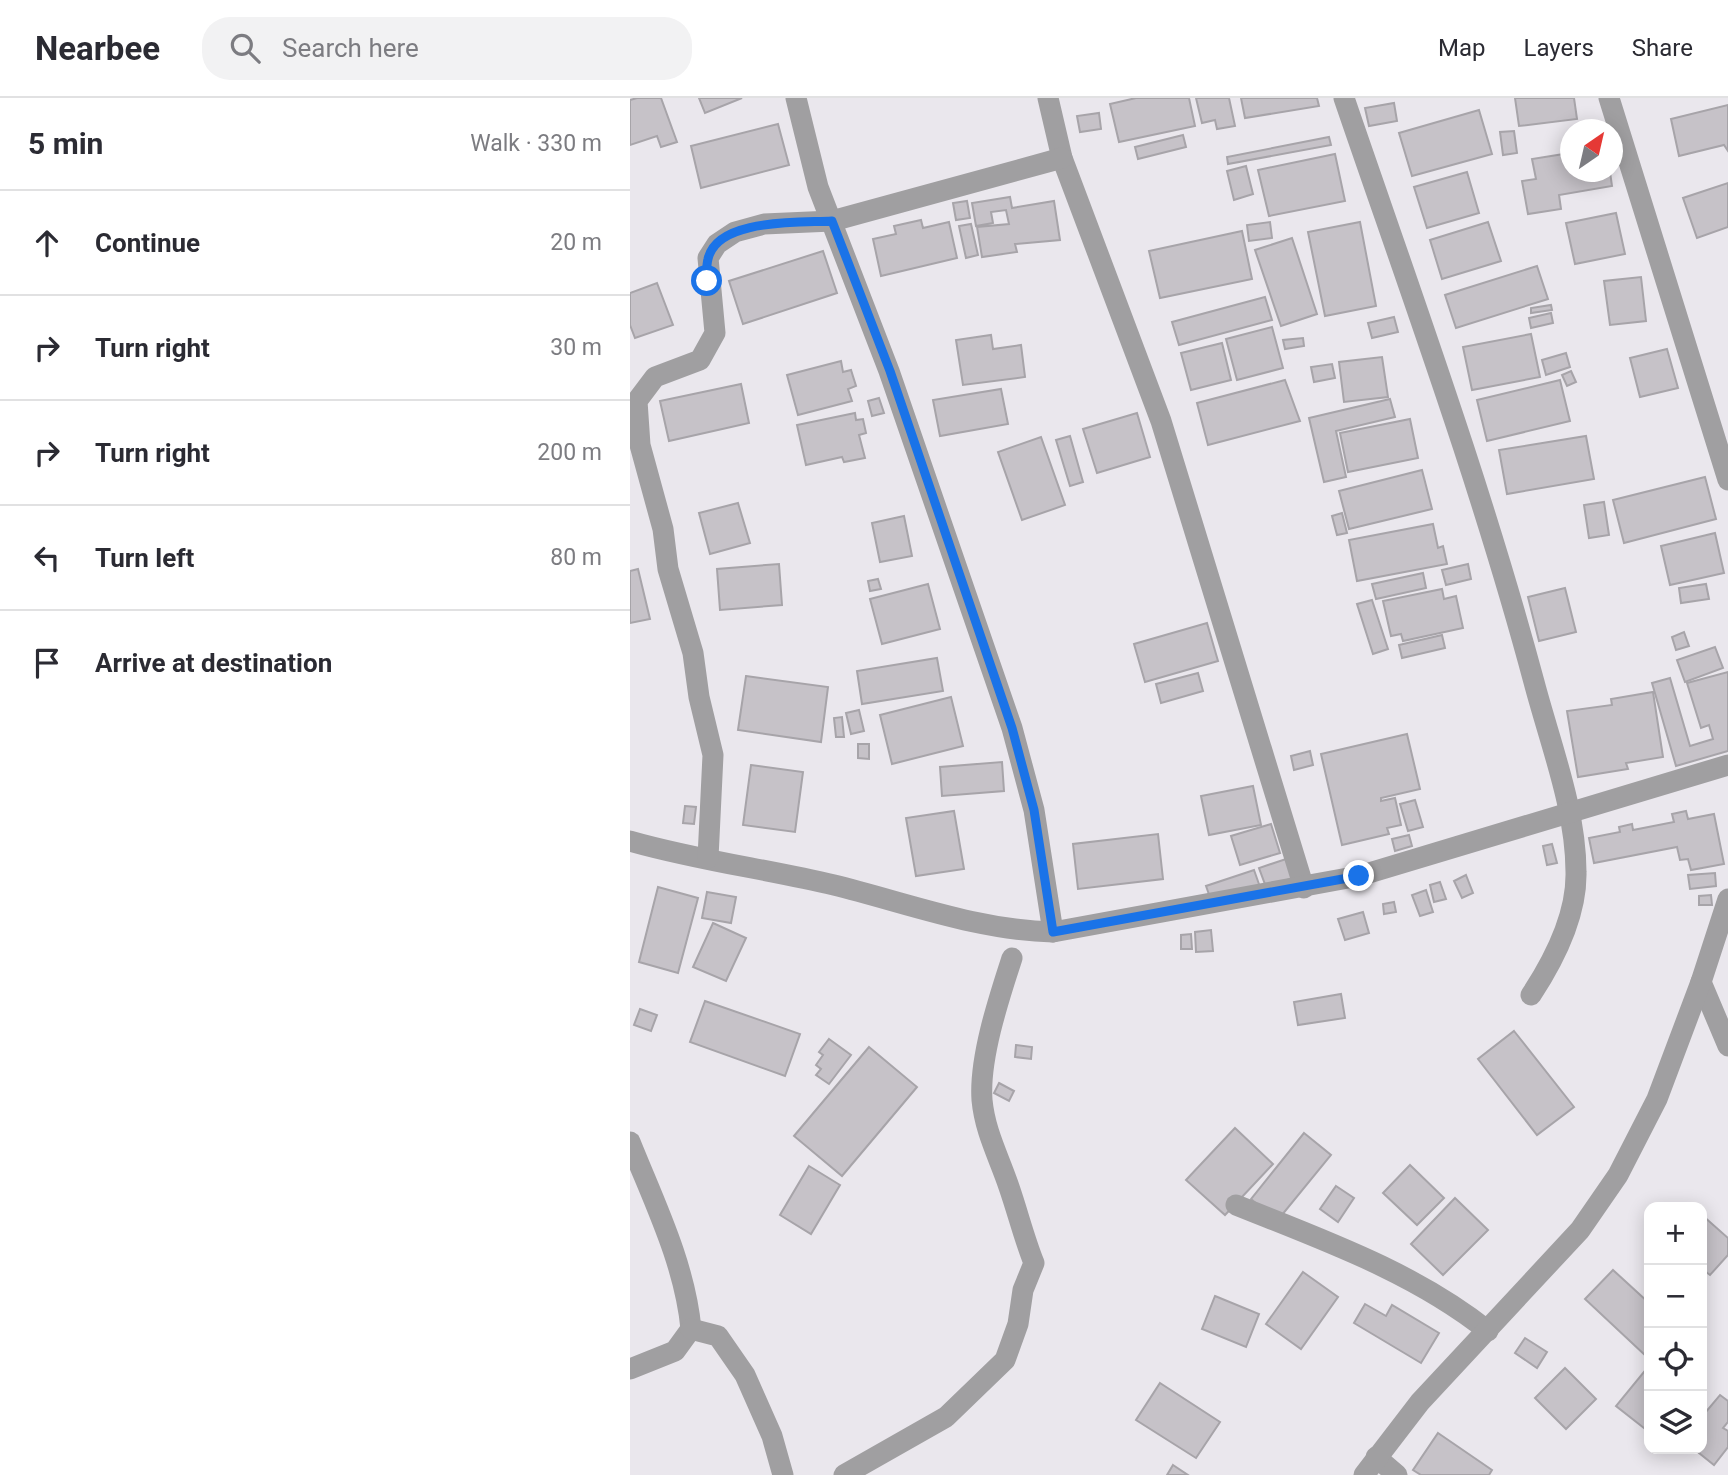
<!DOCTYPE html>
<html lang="en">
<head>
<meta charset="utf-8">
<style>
	:root { --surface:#fff; --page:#f2f2f3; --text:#2b2b33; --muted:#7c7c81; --line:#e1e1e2 }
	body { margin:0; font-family:Roboto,sans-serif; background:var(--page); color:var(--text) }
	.controls { position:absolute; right:21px; bottom:21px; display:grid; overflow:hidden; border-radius:14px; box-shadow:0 4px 18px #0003 }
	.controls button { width:63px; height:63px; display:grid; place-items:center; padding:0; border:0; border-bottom:2px solid var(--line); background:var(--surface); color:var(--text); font:35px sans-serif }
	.compass { position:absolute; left:930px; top:21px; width:63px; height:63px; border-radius:50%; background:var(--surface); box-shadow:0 4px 18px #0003; rotate:34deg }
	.stop { position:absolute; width:21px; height:21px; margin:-16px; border:5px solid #1a73e8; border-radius:50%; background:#fff }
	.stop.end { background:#1a73e8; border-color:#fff; box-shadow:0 2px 7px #0008 }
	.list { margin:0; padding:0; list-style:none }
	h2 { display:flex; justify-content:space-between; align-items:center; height:91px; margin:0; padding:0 28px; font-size:30px }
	h2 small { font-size:23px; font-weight:400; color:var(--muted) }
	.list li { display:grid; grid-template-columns:46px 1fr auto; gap:21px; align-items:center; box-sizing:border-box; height:105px; padding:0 28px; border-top:2px solid var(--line) }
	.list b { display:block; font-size:26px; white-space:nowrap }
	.list em { font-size:23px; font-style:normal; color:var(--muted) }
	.icon { flex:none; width:38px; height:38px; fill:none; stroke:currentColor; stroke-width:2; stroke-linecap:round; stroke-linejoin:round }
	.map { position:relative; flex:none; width:1098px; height:1377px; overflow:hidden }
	header { display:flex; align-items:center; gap:42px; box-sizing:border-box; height:98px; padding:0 35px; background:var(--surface); border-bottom:2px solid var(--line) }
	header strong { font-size:33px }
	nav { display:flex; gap:38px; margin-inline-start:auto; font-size:24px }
	.search { width:490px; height:63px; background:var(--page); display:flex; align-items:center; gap:18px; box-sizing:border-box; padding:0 24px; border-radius:28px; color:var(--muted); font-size:26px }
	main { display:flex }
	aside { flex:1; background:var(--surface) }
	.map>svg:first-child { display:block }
</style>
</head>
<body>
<header>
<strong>Nearbee</strong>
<div class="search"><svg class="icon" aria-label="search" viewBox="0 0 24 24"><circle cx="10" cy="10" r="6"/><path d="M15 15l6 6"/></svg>Search here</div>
<nav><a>Map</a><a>Layers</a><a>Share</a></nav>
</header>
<main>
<aside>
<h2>5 min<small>Walk · 330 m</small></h2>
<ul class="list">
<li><svg class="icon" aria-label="ahead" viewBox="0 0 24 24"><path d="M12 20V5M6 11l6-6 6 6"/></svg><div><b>Continue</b></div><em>20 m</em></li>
<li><svg class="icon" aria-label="right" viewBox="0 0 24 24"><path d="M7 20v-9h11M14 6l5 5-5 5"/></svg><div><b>Turn right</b></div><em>30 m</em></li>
<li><svg class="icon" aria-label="right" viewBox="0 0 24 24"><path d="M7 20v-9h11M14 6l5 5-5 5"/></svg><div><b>Turn right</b></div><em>200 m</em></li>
<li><svg class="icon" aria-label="left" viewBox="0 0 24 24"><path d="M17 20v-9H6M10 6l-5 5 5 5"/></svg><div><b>Turn left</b></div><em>80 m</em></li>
<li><svg class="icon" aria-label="arrive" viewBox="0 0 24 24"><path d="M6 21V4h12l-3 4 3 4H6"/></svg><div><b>Arrive at destination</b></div></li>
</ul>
</aside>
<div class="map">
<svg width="1098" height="1377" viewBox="0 0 1098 1377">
	<rect width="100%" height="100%" fill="#eae7ed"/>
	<g fill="#c6c2c8" stroke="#a7a4a9" stroke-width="2">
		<polygon points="7,0 31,0 47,44 31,49 27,38 0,47 0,2"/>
		<polygon points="69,0 112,0 75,15"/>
		<polygon points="506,0 559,0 565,28 489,44 480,6"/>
		<polygon points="566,0 599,0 605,28 587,31 585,22 572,25"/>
		<polygon points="611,0 687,0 689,8 615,20"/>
		<polygon points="885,0 944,0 947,21 889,28"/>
		<polygon points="764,5 767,23 739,28 735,10"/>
		<polygon points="1098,7 1098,53 1094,47 1049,58 1041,21"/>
		<polygon points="849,12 862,56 782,78 769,35"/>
		<polygon points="469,15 471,31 450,34 447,18"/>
		<polygon points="148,26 159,67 71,90 61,48"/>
		<polygon points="884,33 887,55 873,57 870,34"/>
		<polygon points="553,37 556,49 508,61 505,49"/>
		<polygon points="699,39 701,47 598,66 597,59"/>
		<polygon points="940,55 940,74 980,74 982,88 929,97 931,111 898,116 892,83 906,81 902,61"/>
		<polygon points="705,56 715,103 639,118 628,72"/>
		<polygon points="616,68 623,96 604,102 597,73"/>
		<polygon points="837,74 849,115 797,130 784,89"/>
		<polygon points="1098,85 1098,129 1067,140 1053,100"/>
		<polygon points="380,99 382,110 424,103 430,142 385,146 387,154 352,159 347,129 379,126 376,112 361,114 363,125 346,128 342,105"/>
		<polygon points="337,103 340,120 326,122 323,105"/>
		<polygon points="986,115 995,156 945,166 936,125"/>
		<polygon points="291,122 293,130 319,124 327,160 251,178 243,141 266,136 264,128"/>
		<polygon points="640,124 642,140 619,143 617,127"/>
		<polygon points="730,124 746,208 695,218 678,134"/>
		<polygon points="858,124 871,163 812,181 800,142"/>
		<polygon points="341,126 348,157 336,160 329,128"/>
		<polygon points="612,133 622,181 530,200 519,153"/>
		<polygon points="662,140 687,216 651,228 625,152"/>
		<polygon points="193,153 207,195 113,226 99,183"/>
		<polygon points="907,168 918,201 826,230 815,197"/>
		<polygon points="1011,179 1016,223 980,227 974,183"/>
		<polygon points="27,185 43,227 5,240 0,227 0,195"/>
		<polygon points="635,199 642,222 549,247 542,224"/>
		<polygon points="921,207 922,212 901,215 901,210"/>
		<polygon points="921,215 923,225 901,230 899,220"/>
		<polygon points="764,219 768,234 742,240 738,225"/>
		<polygon points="642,229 653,270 607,282 596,241"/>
		<polygon points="901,236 910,279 842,292 833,249"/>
		<polygon points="361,237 363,251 391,247 395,279 333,287 326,242"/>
		<polygon points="673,240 674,248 655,251 653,242"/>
		<polygon points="592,245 601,282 561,292 551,255"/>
		<polygon points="1037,251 1048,290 1010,299 1000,260"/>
		<polygon points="936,255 940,269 916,277 912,262"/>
		<polygon points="752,259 758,299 714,304 709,264"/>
		<polygon points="211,263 213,274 221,272 226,288 218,291 222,303 168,317 157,277"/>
		<polygon points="702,266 705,280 684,284 681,269"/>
		<polygon points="941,273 946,284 937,288 932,277"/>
		<polygon points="655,282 670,323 578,347 567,305"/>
		<polygon points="930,282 940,323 857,343 847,302"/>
		<polygon points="111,286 119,325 39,343 30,303"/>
		<polygon points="371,291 378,326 310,338 303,302"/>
		<polygon points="249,300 254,315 242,318 238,303"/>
		<polygon points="760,301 765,319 706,333 716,379 694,384 679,320"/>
		<polygon points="225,315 226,322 233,321 236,335 229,337 235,360 214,364 212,359 176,367 167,327"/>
		<polygon points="507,315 520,359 467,375 453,331"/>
		<polygon points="780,321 788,360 718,374 710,335"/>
		<polygon points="440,338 453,384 440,388 426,342"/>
		<polygon points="956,338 964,381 877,396 869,352"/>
		<polygon points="411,339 435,407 392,422 368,354"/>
		<polygon points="792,372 802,411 719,431 709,393"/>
		<polygon points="1075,379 1086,421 994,445 983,402"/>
		<polygon points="974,404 979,437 959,440 954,407"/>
		<polygon points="108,405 120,445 80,456 69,415"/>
		<polygon points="712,415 717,435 707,437 702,418"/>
		<polygon points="274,418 282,458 250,464 242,425"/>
		<polygon points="803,426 808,450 813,448 817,466 727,483 719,442"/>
		<polygon points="1085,435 1094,475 1040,487 1031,448"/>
		<polygon points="149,466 152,507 90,512 87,471"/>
		<polygon points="838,466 841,481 816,487 812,472"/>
		<polygon points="8,471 20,521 0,525 0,473"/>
		<polygon points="793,475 796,490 746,501 742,486"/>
		<polygon points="248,481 251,491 240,493 238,483"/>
		<polygon points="298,486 310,531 252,546 240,501"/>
		<polygon points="1076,486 1079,501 1051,505 1049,490"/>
		<polygon points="935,490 946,534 909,543 898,499"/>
		<polygon points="812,491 814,501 826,498 833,530 773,543 771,536 761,538 753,503"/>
		<polygon points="742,502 758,551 743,556 727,506"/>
		<polygon points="577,525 588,563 515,584 504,546"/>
		<polygon points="1054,534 1059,548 1046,552 1042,539"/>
		<polygon points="812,537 815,550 772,560 769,547"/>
		<polygon points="1085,549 1093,570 1055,584 1047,562"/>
		<polygon points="307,560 313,593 232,606 227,573"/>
		<polygon points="1098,574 1098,653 1046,668 1022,585 1040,580 1060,648 1083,641 1079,627 1071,630 1057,585"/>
		<polygon points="568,575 573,593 531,605 526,586"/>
		<polygon points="116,578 198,589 191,644 108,632"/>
		<polygon points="1023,594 1033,659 996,665 998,671 948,679 937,613 982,607 981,601"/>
		<polygon points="321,599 333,648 262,666 250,617"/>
		<polygon points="229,612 234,633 221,636 216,615"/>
		<polygon points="212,619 214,639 206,639 204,620"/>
		<polygon points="777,636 790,691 751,700 751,703 765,700 771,727 757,730 759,736 712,747 691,656"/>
		<polygon points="228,646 239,646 239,661 228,660"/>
		<polygon points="680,653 683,667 664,672 661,658"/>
		<polygon points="372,664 374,693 312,698 310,669"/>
		<polygon points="121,667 173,674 165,734 113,727"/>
		<polygon points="623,688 631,727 579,737 571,698"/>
		<polygon points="785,702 793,729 778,733 770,706"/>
		<polygon points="55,708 66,709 64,726 53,725"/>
		<polygon points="324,713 334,771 286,778 276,720"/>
		<polygon points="1056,713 1058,721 1084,716 1094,766 1061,772 1058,761 1050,762 1047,749 964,765 959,740 990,734 989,729 1002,726 1003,732 1044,724 1042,716"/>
		<polygon points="641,726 650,755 610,767 601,738"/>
		<polygon points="528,736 533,781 448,791 443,746"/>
		<polygon points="779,737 782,748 765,753 762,741"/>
		<polygon points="922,746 927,765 917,767 913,748"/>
		<polygon points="656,761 663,780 636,789 629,770"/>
		<polygon points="624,772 630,789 582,805 576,788"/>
		<polygon points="1085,775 1086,788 1060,791 1058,777"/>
		<polygon points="836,777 843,795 832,800 824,783"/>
		<polygon points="810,784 816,801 804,804 800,787"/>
		<polygon points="28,789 68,800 48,875 9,864"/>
		<polygon points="796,792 803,814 790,818 782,797"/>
		<polygon points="77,794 106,799 101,825 72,820"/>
		<polygon points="1081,797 1082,807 1069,807 1069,798"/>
		<polygon points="764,804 766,814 754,816 753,806"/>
		<polygon points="733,814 739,835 715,842 708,821"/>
		<polygon points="83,825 116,840 96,883 63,869"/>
		<polygon points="581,832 583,853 566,854 565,834"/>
		<polygon points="561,836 562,851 551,851 551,837"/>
		<polygon points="711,896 715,920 668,927 664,904"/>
		<polygon points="75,903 170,936 155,978 60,944"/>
		<polygon points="10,911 27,917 21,933 4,927"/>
		<polygon points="884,933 944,1009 907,1037 848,961"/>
		<polygon points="199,941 221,957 199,986 186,977 191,971 186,967 193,957 189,954"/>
		<polygon points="386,947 402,949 401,961 385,959"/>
		<polygon points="239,949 287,989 212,1078 164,1038"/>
		<polygon points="369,985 384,993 379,1003 364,995"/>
		<polygon points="605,1030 643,1066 595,1117 556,1082"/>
		<polygon points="674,1035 701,1057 647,1123 621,1101"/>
		<polygon points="780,1067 814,1100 787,1127 753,1095"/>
		<polygon points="179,1068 210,1087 181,1136 150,1117"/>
		<polygon points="706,1088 724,1100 708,1124 690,1111"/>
		<polygon points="825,1100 858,1132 813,1177 781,1146"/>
		<polygon points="1072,1117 1098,1140 1098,1157 1080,1177 1072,1171"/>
		<polygon points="983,1172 1019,1205 1017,1259 955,1201"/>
		<polygon points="673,1174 708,1199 671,1251 636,1226"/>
		<polygon points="585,1198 629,1216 616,1249 572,1231"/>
		<polygon points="735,1206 756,1218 762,1207 809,1235 791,1265 724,1225"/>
		<polygon points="895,1240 917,1254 907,1270 885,1255"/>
		<polygon points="1018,1269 1019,1270 1019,1334 986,1308"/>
		<polygon points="935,1270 966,1301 936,1331 905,1300"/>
		<polygon points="530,1285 590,1324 566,1360 506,1322"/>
		<polygon points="1090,1297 1098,1303 1098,1324 1093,1330 1098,1333 1098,1349 1084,1367 1064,1351 1072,1351 1072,1312 1075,1315"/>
		<polygon points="808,1335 862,1372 859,1377 791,1377 783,1372"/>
		<polygon points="543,1367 558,1377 537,1377"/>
	</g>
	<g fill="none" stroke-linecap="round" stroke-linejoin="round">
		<g stroke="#a09fa1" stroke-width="21">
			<polyline points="166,0 188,89 259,273 382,630 404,712 423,834"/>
			<polyline points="418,0 432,60 531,323 674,790"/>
			<path d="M714 0C780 193 851 386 904 584 920 645 946 711 946 774 947 818 924 862 901 897"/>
			<polyline points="979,0 1098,382"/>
			<path d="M0 743C66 762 136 771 204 787 277 805 347 832 423 834L729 778 1098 667"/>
			<polyline points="78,760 83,657 69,599 63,555 38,471 33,431 10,347 7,303 25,279 70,262 85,235 78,160 87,146 105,134 134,126 202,123 432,60"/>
			<polyline points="1071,884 1098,948"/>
			<path d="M0 1044C24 1104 55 1166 61 1231L45 1253 0 1271"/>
			<path d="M606 1107C693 1142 784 1174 858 1233"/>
			<polyline points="61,1231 88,1238 115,1277 142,1338 153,1377"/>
			<polyline points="746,1359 767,1377"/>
			<path d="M214 1377 316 1319 375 1262 388 1226 393 1192 404 1165C394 1140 388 1115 379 1089 369 1059 355 1034 352 1002 349 960 369 900 382 860"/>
			<polyline points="734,1377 790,1304 950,1132 988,1077 1027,1001 1071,884 1098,801"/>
		</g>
	</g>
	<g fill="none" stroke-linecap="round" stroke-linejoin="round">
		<path stroke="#1a73e8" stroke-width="9" d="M77 183C77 177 76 168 78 161 87 120 169 125 202 123L260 273 382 630 404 712 423 834 729 778"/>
	</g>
</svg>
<div class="controls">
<button>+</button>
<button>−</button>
<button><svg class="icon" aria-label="locate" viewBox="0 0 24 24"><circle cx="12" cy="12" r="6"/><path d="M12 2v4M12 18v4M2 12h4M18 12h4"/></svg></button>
<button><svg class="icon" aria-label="layers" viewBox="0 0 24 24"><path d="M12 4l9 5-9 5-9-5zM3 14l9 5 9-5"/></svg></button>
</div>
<svg class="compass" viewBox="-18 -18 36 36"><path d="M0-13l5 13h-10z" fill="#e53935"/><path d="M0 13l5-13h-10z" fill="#7c7c81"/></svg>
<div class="stop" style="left:77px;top:183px"></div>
<div class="stop end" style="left:729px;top:778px"></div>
</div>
</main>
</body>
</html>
